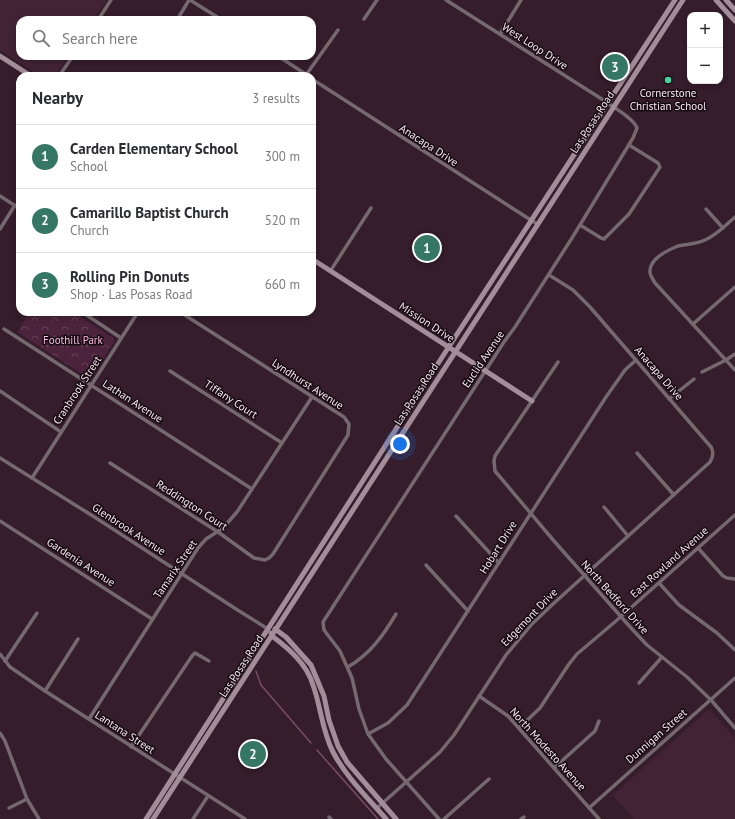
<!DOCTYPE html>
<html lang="en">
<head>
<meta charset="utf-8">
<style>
	:root { --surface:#fff; --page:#f2f2f3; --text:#2b2b33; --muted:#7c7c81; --line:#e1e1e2; --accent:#367764 }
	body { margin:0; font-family:"PT Sans",sans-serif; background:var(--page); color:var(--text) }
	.controls { position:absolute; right:12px; top:12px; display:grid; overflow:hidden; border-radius:8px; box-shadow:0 2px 6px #0003 }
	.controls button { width:36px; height:36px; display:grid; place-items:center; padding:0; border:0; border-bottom:1px solid var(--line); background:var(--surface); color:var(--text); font:20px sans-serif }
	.you { position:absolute; left:400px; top:444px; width:14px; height:14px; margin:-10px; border:3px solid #fff; border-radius:50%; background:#1a73e8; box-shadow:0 0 0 6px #1a73e833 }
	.badge { display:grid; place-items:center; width:26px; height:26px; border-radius:50%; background:var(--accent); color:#fff; font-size:13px; font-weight:700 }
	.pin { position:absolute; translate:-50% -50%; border:2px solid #fff; box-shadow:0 1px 4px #0006 }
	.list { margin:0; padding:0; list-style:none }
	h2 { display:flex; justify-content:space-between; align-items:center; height:52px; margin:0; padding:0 16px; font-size:17px }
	h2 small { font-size:13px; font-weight:400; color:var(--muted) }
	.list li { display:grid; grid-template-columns:26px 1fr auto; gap:12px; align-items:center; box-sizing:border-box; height:64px; padding:0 16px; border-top:1px solid var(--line) }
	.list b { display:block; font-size:15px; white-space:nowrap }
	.list p { margin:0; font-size:13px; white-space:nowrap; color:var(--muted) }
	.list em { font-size:13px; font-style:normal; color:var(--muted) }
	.icon { flex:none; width:22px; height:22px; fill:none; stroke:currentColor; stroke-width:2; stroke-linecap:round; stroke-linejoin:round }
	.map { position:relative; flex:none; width:735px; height:819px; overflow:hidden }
	.search { position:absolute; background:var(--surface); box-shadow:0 2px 6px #0003; left:16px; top:16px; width:300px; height:44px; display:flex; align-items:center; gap:10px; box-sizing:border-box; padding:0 14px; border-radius:12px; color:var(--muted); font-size:15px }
	.panel { position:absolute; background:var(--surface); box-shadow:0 2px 6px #0003; left:16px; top:72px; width:300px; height:244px; border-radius:12px }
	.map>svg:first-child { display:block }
</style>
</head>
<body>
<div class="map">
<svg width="735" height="819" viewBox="0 0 735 819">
	<defs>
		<pattern id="forest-crowns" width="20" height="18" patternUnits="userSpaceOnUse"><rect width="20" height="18" fill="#4c233c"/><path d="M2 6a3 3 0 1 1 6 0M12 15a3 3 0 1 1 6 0" fill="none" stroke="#674359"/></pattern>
	</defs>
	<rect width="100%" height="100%" fill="#351d2b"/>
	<g fill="#412335">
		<polygon points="0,0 107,0 93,20 20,20 20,56 69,56 55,76 40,76 0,50"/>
		<polygon points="708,710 711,711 735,738 735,819 634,819 613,795"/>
	</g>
	<polygon fill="url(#forest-crowns)" points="30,312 73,312 113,338 114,342 92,376 87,377 17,332"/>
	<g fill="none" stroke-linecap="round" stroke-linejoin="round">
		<g stroke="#7b4c68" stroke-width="1.5">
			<polyline points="256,671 261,685 311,743"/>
			<polyline points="317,750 378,819"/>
		</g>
		<g stroke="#75686f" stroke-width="3.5">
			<polyline points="190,0 222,20"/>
			<polyline points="364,19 377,0"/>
			<polyline points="98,20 111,0"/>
			<polyline points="177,20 189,0"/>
			<polyline points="500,34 521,0"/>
			<polyline points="278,56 307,75"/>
			<polyline points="306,75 338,30"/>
			<polyline points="59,76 73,56"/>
			<polyline points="312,79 537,224"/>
			<polyline points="0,196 20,209"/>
			<polyline points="706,209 723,228"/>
			<path d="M735 217C726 225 717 235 705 240 697 244 687 244 678 246 668 250 649 259 650 272 650 276 653 279 655 283L735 370"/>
			<polyline points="580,225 601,238 604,239 629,214 660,167 658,163 629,145"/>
			<polyline points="0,229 15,205"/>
			<polyline points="331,270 371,208"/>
			<polyline points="82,312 121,338"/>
			<polyline points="693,324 735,287"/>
			<polyline points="4,329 252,489"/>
			<polyline points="558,362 495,456 494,461 495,471 554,541 631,628 647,645 687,677 711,700 735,728"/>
			<polyline points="170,371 282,443"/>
			<polyline points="702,372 726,360 735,354"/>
			<polyline points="0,391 61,432"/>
			<polyline points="669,399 694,379"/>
			<polyline points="637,453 674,495"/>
			<polyline points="0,458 96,518 236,609 268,629"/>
			<polyline points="110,463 218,532 254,558 265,560 269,558 273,554 348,435 349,424 344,417 180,312"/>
			<polyline points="32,478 138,312"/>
			<polyline points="604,507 628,536"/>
			<polyline points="456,516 499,563"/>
			<polyline points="0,521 152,619"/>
			<polyline points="698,548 723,576 727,578 735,579"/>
			<polyline points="426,565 468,611"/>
			<polyline points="659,583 679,605 717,633 735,650"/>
			<polyline points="0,654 10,667 45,691 245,819"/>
			<polyline points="5,661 37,613"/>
			<path d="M348 667C370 654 383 636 396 614"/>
			<polyline points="639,683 662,657"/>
			<polyline points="45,691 78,639"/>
			<polyline points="479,696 508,716 599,819"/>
			<polyline points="89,719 198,548 206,539 223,528 237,512 312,397"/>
			<polyline points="519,728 540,708 569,664 577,654 616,621 735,515"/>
			<polyline points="0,733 5,741 27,799 39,819"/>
			<polyline points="368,734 388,723 407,705 606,397 625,370 636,360"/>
			<polyline points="131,747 192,656 195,653 209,661"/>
			<polyline points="554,768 595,731 599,721"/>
			<polyline points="9,808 27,799"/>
			<path d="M377 808 440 752 454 735 506 655 532 624 553 604 710 462C713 457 714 452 711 447L590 307 573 290 549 275"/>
			<polyline points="589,808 735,678"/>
			<polyline points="329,817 331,819"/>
			<polyline points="193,819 208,796"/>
			<path d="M439 819 386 759 368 734 359 709 352 678 340 651 324 630 323 622 504 342 515 327 572 238 633 138 637 128C633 118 617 110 608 103L446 0"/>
			<polyline points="444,819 489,779"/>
			<polyline points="521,819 524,817"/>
		</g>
		<g stroke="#a28d99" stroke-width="5">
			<polyline points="716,0 735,21"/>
			<polyline points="726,0 735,10"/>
			<polyline points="0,56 31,76"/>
			<polyline points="312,259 532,401"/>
			<polyline points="275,629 286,637 311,665 324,696 329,720 338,746 347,762 396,819"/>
			<path d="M271 633 272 636C288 648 307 664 313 685 321 707 322 731 333 752 346 777 368 798 386 819"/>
			<polyline points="146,819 448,348 675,0"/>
			<polyline points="153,819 683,0"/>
		</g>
	</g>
	<circle fill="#44d49f" stroke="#160b11" stroke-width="1.5" cx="668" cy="80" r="4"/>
	<g text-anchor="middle" stroke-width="3" stroke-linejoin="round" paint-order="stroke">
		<g font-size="11" fill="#f9e8f1" stroke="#160b11">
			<text transform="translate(535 46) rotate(33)" y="4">West Loop Drive</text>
			<text transform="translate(592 122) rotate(-57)" y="4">Las Posas Road</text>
			<text transform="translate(429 145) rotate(33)" y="4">Anacapa Drive</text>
			<text transform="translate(427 322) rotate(33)" y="4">Mission Drive</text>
			<text transform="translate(483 359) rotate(-56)" y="4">Euclid Avenue</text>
			<text transform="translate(659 373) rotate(49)" y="4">Anacapa Drive</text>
			<text transform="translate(308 384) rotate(33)" y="4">Lyndhurst Avenue</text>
			<text transform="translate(77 390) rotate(-57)" y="4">Cranbrook Street</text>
			<text transform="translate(416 394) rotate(-57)" y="4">Las Posas Road</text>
			<text transform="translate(231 399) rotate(33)" y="4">Tiffany Court</text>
			<text transform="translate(133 401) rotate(33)" y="4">Lathan Avenue</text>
			<text transform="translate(192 505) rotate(33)" y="4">Reddington Court</text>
			<text transform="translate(129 529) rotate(33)" y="4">Glenbrook Avenue</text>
			<text transform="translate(498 547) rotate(-58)" y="4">Hobart Drive</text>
			<text transform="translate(81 562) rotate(33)" y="4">Gardenia Avenue</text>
			<text transform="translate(669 562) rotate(-42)" y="4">East Rowland Avenue</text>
			<text transform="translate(175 569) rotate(-56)" y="4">Tamarix Street</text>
			<text transform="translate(615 597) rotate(48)" y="4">North Bedford Drive</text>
			<text transform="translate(529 617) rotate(-46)" y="4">Edgemont Drive</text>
			<text transform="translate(241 666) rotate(-57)" y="4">Las Posas Road</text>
			<text transform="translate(125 732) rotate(33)" y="4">Lantana Street</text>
			<text transform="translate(656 736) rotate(-41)" y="4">Dunnigan Street</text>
			<text transform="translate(548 749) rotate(48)" y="4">North Modesto Avenue</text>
		</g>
		<g font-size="11" fill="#f9e8f1" stroke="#160b11">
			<text x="668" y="97">Cornerstone<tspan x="668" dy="13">Christian School</tspan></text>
		</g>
		<g font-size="11" fill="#f9bbde" stroke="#160b11">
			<text x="73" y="344">Foothill Park</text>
		</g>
	</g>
</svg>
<div class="controls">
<button>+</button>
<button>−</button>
</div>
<div class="you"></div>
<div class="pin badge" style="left:427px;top:248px">1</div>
<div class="pin badge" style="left:253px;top:754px">2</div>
<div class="pin badge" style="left:615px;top:67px">3</div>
<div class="search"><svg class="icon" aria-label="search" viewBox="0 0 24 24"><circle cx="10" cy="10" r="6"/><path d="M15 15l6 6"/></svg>Search here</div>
<section class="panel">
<h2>Nearby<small>3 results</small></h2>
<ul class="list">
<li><span class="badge">1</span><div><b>Carden Elementary School</b><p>School</p></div><em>300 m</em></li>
<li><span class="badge">2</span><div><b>Camarillo Baptist Church</b><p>Church</p></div><em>520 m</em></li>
<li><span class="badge">3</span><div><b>Rolling Pin Donuts</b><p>Shop · Las Posas Road</p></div><em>660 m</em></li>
</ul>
</section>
</div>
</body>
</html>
